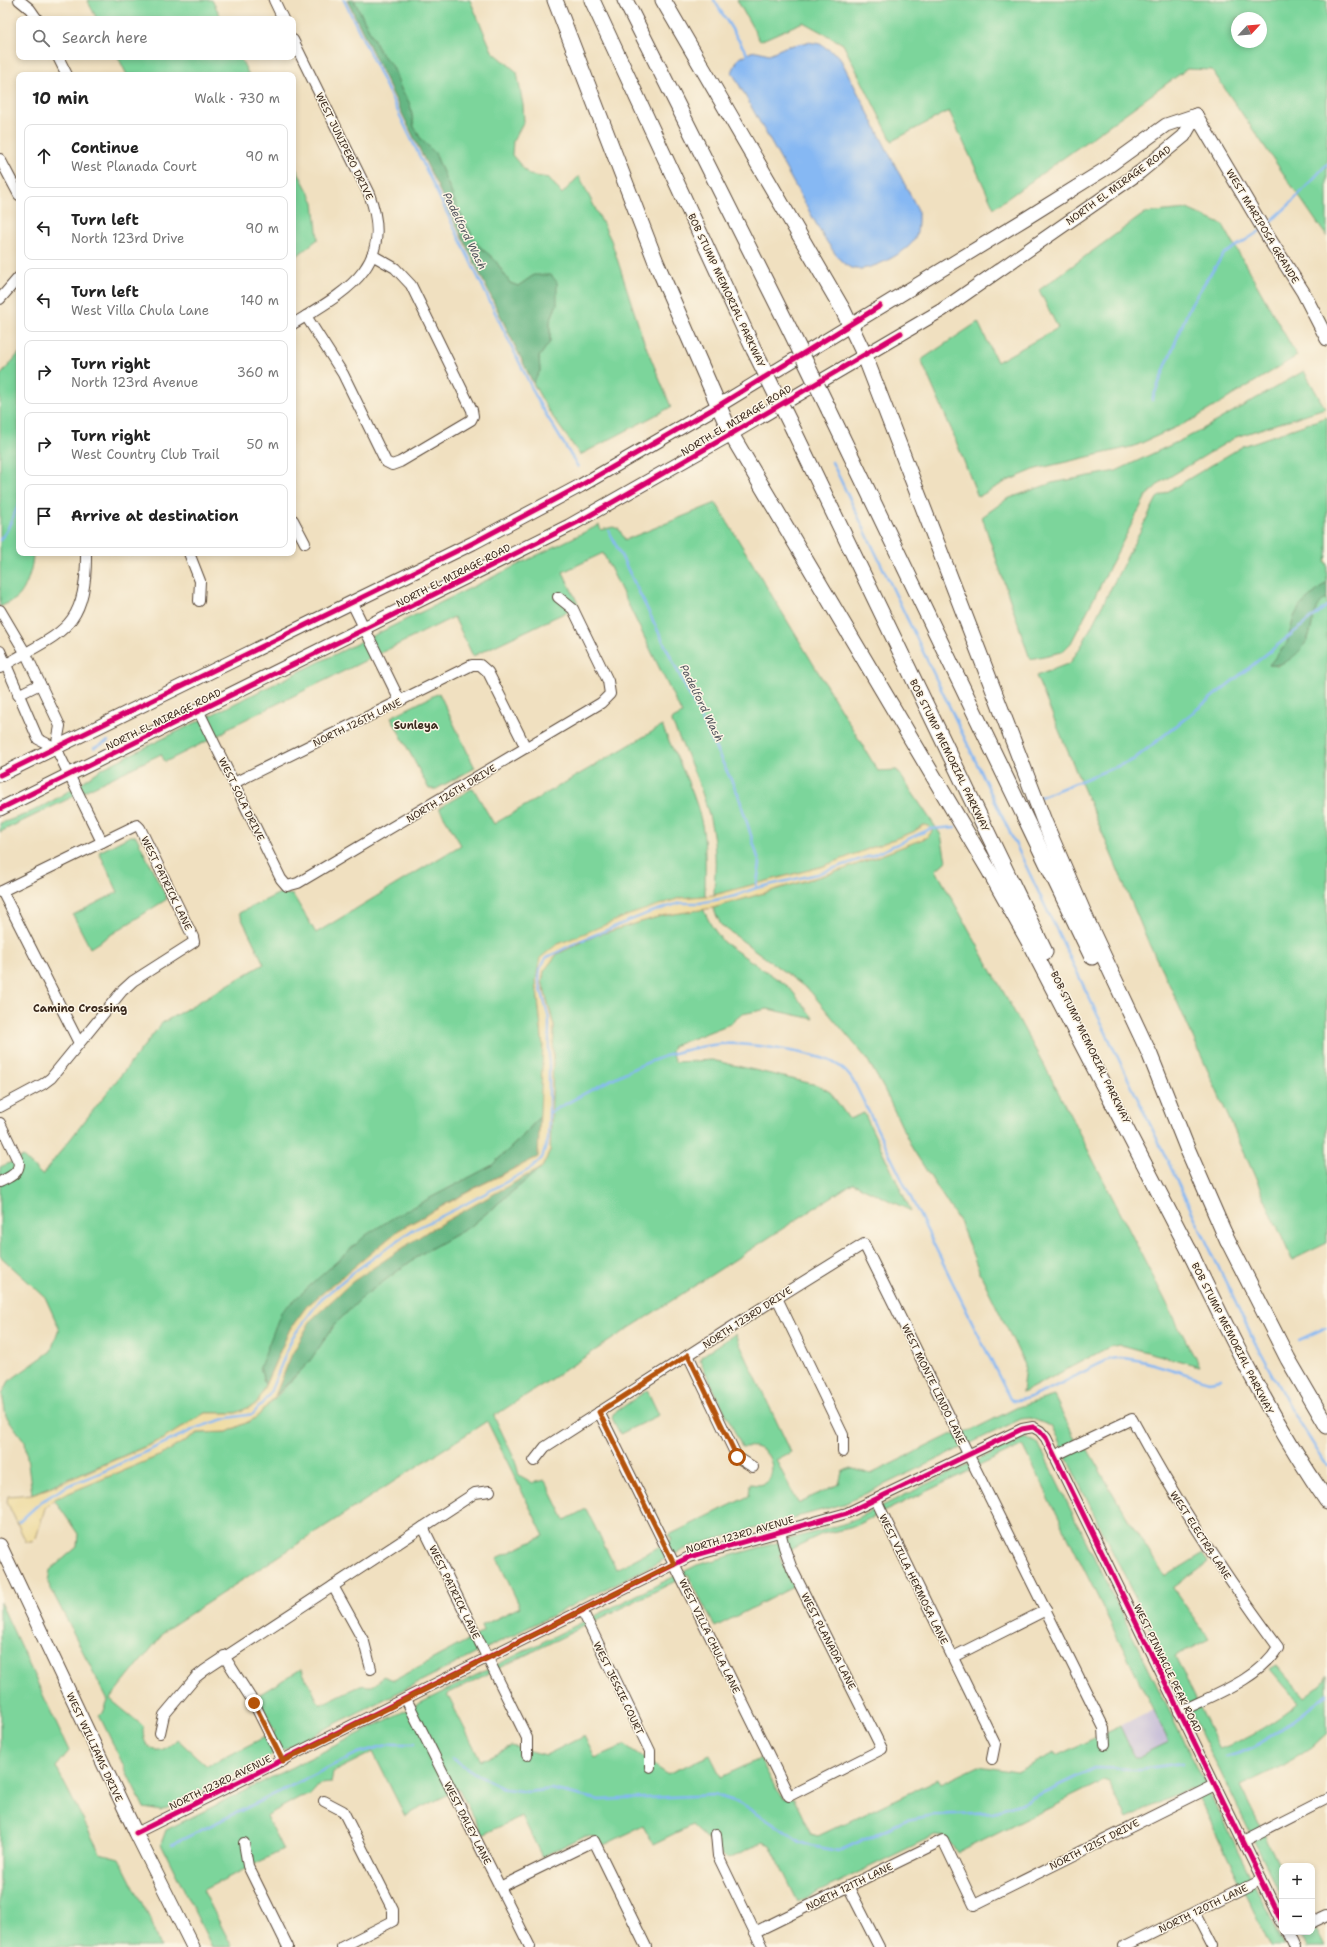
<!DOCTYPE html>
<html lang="en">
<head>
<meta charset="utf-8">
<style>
	:root { --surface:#fff; --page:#f6f6f6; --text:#222; --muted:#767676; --line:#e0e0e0 }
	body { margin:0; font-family:"Shantell Sans",sans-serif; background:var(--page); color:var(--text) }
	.controls { position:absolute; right:12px; bottom:12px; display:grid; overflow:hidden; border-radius:8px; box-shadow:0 2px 6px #0003 }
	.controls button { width:36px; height:36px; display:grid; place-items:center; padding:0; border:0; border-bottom:1px solid var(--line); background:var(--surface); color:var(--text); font:20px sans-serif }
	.compass { position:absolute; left:1231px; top:12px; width:36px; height:36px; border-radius:50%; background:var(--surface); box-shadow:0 2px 6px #0003; rotate:64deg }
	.stop { position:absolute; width:12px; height:12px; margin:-9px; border:3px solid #b45309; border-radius:50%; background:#fff }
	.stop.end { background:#b45309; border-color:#fff; box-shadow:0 1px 4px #0008 }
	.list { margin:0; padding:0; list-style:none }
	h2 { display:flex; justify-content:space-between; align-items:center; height:52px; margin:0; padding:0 16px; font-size:17px }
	h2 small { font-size:13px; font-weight:400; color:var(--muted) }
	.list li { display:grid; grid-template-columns:26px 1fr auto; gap:12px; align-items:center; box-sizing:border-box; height:64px; margin:0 8px 8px; padding:0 8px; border:1px solid var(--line); border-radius:8px }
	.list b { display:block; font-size:15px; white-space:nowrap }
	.list p { margin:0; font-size:13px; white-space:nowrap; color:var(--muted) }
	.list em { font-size:13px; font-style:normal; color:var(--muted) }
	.icon { flex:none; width:22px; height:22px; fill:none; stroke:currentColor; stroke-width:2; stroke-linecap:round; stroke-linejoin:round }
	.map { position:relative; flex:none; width:1327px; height:1947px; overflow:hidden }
	.search { position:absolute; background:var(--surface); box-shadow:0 2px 6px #0003; left:16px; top:16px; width:280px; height:44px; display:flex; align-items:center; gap:10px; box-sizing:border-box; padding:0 14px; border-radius:8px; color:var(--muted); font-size:15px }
	.panel { position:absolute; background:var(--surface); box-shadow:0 2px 6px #0003; left:16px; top:72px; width:280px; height:484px; border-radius:8px }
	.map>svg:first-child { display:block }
</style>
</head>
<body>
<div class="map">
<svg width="1327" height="1947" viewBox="0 0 1327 1947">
	<rect width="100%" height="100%" fill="#fcf5e5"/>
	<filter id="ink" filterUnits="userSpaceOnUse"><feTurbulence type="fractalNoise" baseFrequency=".025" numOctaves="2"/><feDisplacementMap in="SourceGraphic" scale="8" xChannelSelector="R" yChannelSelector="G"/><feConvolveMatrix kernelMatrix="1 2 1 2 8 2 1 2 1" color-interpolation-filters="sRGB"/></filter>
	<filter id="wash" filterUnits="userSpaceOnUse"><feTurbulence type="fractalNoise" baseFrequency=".012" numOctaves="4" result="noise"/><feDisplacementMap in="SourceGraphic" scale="16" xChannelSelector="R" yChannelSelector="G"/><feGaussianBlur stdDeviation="0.9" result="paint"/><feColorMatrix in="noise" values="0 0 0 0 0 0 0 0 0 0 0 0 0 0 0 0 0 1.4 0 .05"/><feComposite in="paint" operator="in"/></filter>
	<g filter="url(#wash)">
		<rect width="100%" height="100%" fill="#f0e0c0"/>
		<polygon fill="#c8bfd8" points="1153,1709 1169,1742 1140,1756 1134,1756 1120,1726"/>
		<g fill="#7cd59b" stroke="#5c805c" fill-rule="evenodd">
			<polygon points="87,0 212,0 222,19 97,19"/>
			<polygon points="354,0 470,0 492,51 517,72 523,105 524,122 513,141 512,155 529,175 549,178 562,194 579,176 611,240 643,339 671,407 580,455 548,410 533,383 540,371 539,357 550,342 550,321 557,304 534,275 518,286 510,283 495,260 477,244 458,209 435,153 421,139 414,127 410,104 401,89 393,67 380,52"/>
			<path d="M737 0H1327V237L1212 70 1187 69 994 208 949 111 892 141 843 44 803 22 760 41ZM1237 18H1261V42H1237Z"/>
			<polygon points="118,57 240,57 249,75 127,75"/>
			<polygon points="293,163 314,202 318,239 293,259"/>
			<polygon points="1187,209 1223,225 1297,356 1194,419 1135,446 1036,469 1005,482 978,497 952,431 921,360 978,322 997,362 1058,328 1039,290 1145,213"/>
			<path d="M19 353V553H33C33 566 27 589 17 598 12 602 5 604 0 607V376Z"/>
			<polygon points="1304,371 1325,408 1236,437 1161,482 1146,496 1071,643 1062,652 1030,659 982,517 1007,499 1052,483 1116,471 1194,434"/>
			<path d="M1327 417V556L1325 561 1327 565V582L1300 606 1294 617 1287 643 1269 665 1278 666C1285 660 1301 650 1306 642 1315 628 1310 607 1327 598V1243L1292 1260 1171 988 1150 946 1036 676 1070 663 1083 643 1157 498 1243 446Z"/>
			<path d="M716 503 878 771 897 770 941 835 946 861 936 870 1051 1078 1199 1366 1121 1345 1109 1347 1022 1393 1025 1365 980 1273 960 1223 912 1148 884 1089 867 1059 810 991 721 925 713 908 845 869 927 837 932 831 929 826 924 825 913 832 824 866 714 895C714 881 716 868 715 854 713 807 690 763 671 720L682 714 603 553 563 572 579 606 473 656 454 617 226 729 227 731 165 762 161 754 0 832V823C38 813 71 790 103 768L599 525 601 530 613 527 619 529 625 540Z"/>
			<polygon points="439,693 475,768 436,789 429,789 391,717"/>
			<path d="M662 726C675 755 692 785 700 816 707 842 705 869 705 896L680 898 556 945 536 980 543 1046 541 1115 522 1137 491 1166 396 1216 260 1367 265 1385 257 1404 236 1413H205L163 1439 32 1494 25 1442 6 1416 2 1394 9 1381 51 1351 59 1328 45 1297 0 1256V1167L23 1157 42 1175 162 1023 264 964 239 913 280 893 293 895 316 933 461 845 439 808 473 788 494 824Z"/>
			<polygon points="130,836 136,836 167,899 90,948 73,915 118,892 99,852"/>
			<path d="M703 909 711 925 723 942 789 987 814 1019 768 1009 742 1014 730 1024 673 1046 671 1052 675 1062 712 1060 817 1085 830 1092 849 1119 864 1113 911 1211 853 1183 494 1416 515 1460 519 1475 533 1483 545 1480 565 1520 586 1509 616 1569 672 1540 669 1535 749 1496 750 1484C753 1484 757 1485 760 1485 778 1480 774 1453 758 1448 754 1446 747 1447 742 1447L700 1361 702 1356 735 1334 791 1452 776 1460 798 1503 839 1484 842 1472 850 1468 871 1474 950 1435 972 1430 1018 1407 1054 1396 1081 1451 1087 1448 1123 1511 1165 1577 1202 1554 1208 1562 1173 1588 1209 1639 1175 1656 1220 1749C1249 1738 1275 1722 1298 1703L1269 1669 1276 1665 1304 1697 1323 1683 1327 1676V1733L1312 1747 1284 1765 1240 1786 1282 1871V1898L1051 1426 1030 1418 1021 1419 844 1504 691 1546 161 1811 144 1808 99 1715 103 1713 108 1701 48 1583 50 1570 77 1547 78 1534 54 1499 161 1455 198 1433 227 1432 256 1418 309 1362 336 1323 365 1295 421 1254 471 1226 542 1167 550 1151 554 1026 542 982 544 971 557 954 597 935 661 916ZM487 1421 544 1536 497 1558 520 1607 481 1626 483 1632 394 1680 383 1676C370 1693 370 1682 357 1687 344 1693 332 1699 320 1705L301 1669 257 1696 275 1732 207 1766 177 1739C160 1758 142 1752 143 1726L110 1699 167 1629Z"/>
			<polygon points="647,1390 659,1415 620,1434 612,1418 613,1414"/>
			<path d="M1024 1438 1038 1443 1285 1947H1271L1202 1804 1191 1787 1127 1819 1109 1783 1103 1781 958 1853C952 1842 949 1837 935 1835L798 1902 770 1845 763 1842 728 1859 692 1825 653 1844 643 1826 604 1845 595 1837 584 1836 542 1857 522 1816 482 1835 459 1789 405 1816 373 1752 333 1772 331 1783 320 1784 310 1795 300 1797 266 1816 283 1850 203 1890 232 1947H212L161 1844 166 1830 697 1565 844 1524ZM1023 1445 1169 1742 1140 1756H1134L1120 1726 1056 1756 1055 1753 1017 1772 979 1766 941 1784 938 1779 818 1836 811 1834 794 1799 784 1798 775 1787 760 1759 721 1777 710 1755 667 1774 625 1745 595 1758 584 1736 546 1755 511 1746 481 1761 447 1694 688 1575 715 1627 793 1587 779 1555 822 1534 850 1528Z"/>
			<polygon points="0,1602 69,1751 56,1767 100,1853 119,1858 151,1921 161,1947 0,1947"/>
			<polygon points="1317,1929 1326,1947 1306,1947 1299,1932 1312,1932"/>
		</g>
		<g fill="#65b683" stroke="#507050">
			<polygon points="347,0 354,0 380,52 393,67 401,89 410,104 414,127 421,139 435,153 458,209 477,244 495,260 510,283 518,286 534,275 551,275 557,282 557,304 550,321 550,342 539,357 540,371 533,383"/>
			<path d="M1327 582V598C1311 607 1314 628 1306 642 1298 655 1284 667 1269 665L1287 643 1294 617 1300 606Z"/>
			<polygon points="541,1115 538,1157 480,1185 399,1230 307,1306 290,1329 265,1385 260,1367 281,1312 366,1235 396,1216 491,1166 522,1137"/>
			<polygon points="542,1167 471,1226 421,1254 365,1295 336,1323 309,1362 275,1396 291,1356 311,1320 352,1281 428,1231"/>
		</g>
		<polygon fill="#eeda9e" stroke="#94825e" points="924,825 929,826 932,831 928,837 845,869 713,908 661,916 597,935 557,954 544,971 542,982 554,1026 550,1151 542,1167 428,1231 352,1282 311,1320 291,1356 275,1396 256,1418 227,1432 198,1433 161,1455 54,1499 45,1508 36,1538 32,1542 26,1542 7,1502 8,1496 32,1494 55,1486 163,1439 205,1413 236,1413 257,1404 290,1329 307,1306 399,1230 481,1185 538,1157 543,1046 536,980 540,958 556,945 629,915 680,898 714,895 824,866 913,832"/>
		<path fill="#86b8f3" stroke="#607188" d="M808 42 820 44 839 56 918 210C918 220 919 235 912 243 902 255 865 274 851 268 839 263 832 248 824 238L732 72 738 59 751 52 757 51 769 54 785 47Z"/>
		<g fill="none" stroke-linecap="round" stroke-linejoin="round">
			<g stroke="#86b8f3" stroke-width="2.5">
				<polyline points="344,0 539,403 578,467"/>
				<polyline points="714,0 749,57"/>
				<polyline points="1266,226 1291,203 1327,164"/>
				<polyline points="1152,400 1190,306 1207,279 1224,254 1260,231"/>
				<polyline points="832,462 1255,1343 1291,1409 1327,1466"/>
				<polyline points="609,531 738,794 760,864 756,888"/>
				<polyline points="0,540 6,532 19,504"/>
				<polyline points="94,748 108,741"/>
				<polyline points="1040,797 1133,760 1327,606"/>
				<path d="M549 1113C605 1083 656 1050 720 1044 742 1042 775 1048 796 1052 821 1057 842 1060 855 1084L1010 1399C1025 1408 1093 1364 1111 1359 1130 1353 1187 1375 1209 1381L1221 1379"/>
				<polyline points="1299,1340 1327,1327"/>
				<polyline points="19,1522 42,1501 67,1486 100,1473 199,1427 228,1418 253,1414 269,1395 292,1338 320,1300 351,1274 411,1231 460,1207 532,1168 542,1158 548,1140 549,1113 549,1019 539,981 540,969 546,958 575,943 648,913 680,903 700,903 735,896 756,888 817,874 873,855 930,829 956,827"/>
				<path d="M1226 1757C1266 1748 1294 1718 1327 1695"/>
				<polyline points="452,1758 479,1776 506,1789 529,1792 551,1789 599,1800 715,1795 734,1801 753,1811 773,1823 800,1842 810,1846 839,1851 906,1820 935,1815 994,1812 1019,1804 1095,1768 1140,1769 1183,1763"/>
				<polyline points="173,1844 358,1753 391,1744 414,1744"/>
			</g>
		</g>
	</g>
	<g filter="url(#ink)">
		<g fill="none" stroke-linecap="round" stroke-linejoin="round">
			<g stroke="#564536" stroke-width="12">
				<g id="minor">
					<polyline points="19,0 30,9 37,19"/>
					<polyline points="274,0 283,19"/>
					<path d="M293 40 369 194C397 266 345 292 293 324"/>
					<polyline points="58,57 67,75"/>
					<polyline points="0,159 19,195"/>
					<polyline points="0,299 19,277"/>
					<polyline points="306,316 343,374 386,462 392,465 400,462 471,420 473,416 472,410 411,285 395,268 372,255"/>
					<polyline points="293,520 305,543"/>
					<polyline points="189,553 200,581 199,601"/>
					<polyline points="352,603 400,701"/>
					<polyline points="0,610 26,654 60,726 56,748 102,842"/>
					<polyline points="0,651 38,739 56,748"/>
					<path d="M0 668C58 632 87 633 86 553"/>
					<polyline points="18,695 40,684"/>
					<polyline points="199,712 281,879 287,886 298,883 601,703 610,694 608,681 573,609 558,597"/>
					<polyline points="234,783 472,665 480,665 488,672 526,748"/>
					<polyline points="2,891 79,1043"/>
					<polyline points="0,892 137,825 140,828 193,937 194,942 133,981 122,991 51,1078 43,1084 0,1107"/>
					<path d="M0 1123 19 1163C19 1174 9 1177 0 1182"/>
					<polyline points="777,1298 843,1435 843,1452"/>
					<polyline points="688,1355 737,1457 753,1467"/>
					<polyline points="599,1412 789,1796 882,1749 792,1569 784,1547 780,1531"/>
					<path d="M1054 1456 1132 1419C1175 1499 1224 1574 1278 1647 1260 1679 1211 1696 1179 1712"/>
					<polyline points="534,1461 545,1447 777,1298 864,1244 1104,1728 1105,1744"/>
					<polyline points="876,1500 995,1744 992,1759"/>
					<polyline points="423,1527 527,1738 527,1755"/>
					<polyline points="333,1586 364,1642 371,1669"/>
					<polyline points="582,1610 650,1751 650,1767"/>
					<polyline points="224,1656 254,1703 283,1761"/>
					<polyline points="953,1657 1046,1610"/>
					<polyline points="406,1699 530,1947"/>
					<polyline points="160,1733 164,1715 196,1677 205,1670 475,1493 490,1491"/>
					<polyline points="324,1801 343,1811 393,1910 393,1921 342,1947"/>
					<polyline points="136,1833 689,1557 847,1513 1022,1429 1033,1427 1040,1431 1046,1438 1282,1922"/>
					<polyline points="716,1834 718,1856 762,1947"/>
					<polyline points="1243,1841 1327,1798"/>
					<polyline points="244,1843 248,1866 288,1947"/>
					<polyline points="848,1886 879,1947"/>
					<polyline points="500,1887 594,1841 646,1947"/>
					<polyline points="1195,1912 1213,1947"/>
					<polyline points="1312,1922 1327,1915"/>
					<polyline points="755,1932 943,1840 974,1905 1215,1785"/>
					<polyline points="1287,1932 1294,1947"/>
					<polyline points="1124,1947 1261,1879"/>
				</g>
			</g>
			<g stroke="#564536" stroke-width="15">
				<g id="major">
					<polyline points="1196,115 1270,240 1303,292 1327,339"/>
					<polyline points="0,775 473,543 580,486 718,406 1025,219 1105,169 1166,125 1196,115"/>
					<polyline points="0,809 569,526 731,434 942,310 1140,172 1184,136 1196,115"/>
					<polyline points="0,1545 136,1833 193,1947"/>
				</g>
			</g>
			<g stroke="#564536" stroke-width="17">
				<g id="highway">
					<polyline points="555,0 656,262 731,434 990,872 1028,940 1193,1258"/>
					<polyline points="592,0 754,350"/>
					<polyline points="625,0 789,328"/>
					<polyline points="663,0 843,310 864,354 1044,821 1088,923 1150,1055 1187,1148 1228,1242"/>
					<polyline points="829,410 1092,957"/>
					<polyline points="794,431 1045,952"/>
					<polyline points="1224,1233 1288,1359 1327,1426"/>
					<path d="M1189 1250C1230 1336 1272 1421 1327 1501"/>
				</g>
			</g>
			<use href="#minor" stroke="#fff" stroke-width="10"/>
			<use href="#major" stroke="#fff" stroke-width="13"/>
			<use href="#highway" stroke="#fff" stroke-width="15"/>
			<g stroke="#564536" stroke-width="17" stroke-linecap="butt">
				<g id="highway-bridge">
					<polyline points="789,328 829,410"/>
					<polyline points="754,350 794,431"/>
				</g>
			</g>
			<use href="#highway-bridge" stroke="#fff" stroke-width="15"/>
			<g stroke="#fcf5e5" stroke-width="8">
				<g id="cycleway">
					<polyline points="0,775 473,543 580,486 718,406 880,306"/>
					<polyline points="0,809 365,629 580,521 731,434 901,333"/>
					<polyline points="136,1833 689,1557 847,1513 1022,1429 1033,1427 1040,1431 1046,1438 1282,1922"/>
				</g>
			</g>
			<use href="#cycleway" stroke="#d6006c" stroke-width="5"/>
		</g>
	</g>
	<g fill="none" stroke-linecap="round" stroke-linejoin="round" filter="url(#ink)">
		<polyline stroke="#b45309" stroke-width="5" points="254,1703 283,1761 674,1564 599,1412 688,1355 737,1457"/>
	</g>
	<g text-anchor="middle" stroke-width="3" stroke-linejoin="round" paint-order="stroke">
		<g font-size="10" fill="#3b2a1e" stroke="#fcf5e5">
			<text transform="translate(345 146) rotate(64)" y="4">WEST JUNIPERO DRIVE</text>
			<text transform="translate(1118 185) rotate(-36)" y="4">NORTH EL MIRAGE ROAD</text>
			<text transform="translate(1263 226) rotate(59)" y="4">WEST MARIPOSA GRANDE</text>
			<text transform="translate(727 290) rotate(65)" y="4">BOB STUMP MEMORIAL PARKWAY</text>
			<text transform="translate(736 420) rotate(-31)" y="4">NORTH EL MIRAGE ROAD</text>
			<text transform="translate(453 575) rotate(-27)" y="4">NORTH EL MIRAGE ROAD</text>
			<text transform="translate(163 719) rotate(-26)" y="4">NORTH EL MIRAGE ROAD</text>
			<text transform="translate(357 722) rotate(-26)" y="4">NORTH 126TH LANE</text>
			<text transform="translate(950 755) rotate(64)" y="4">BOB STUMP MEMORIAL PARKWAY</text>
			<text transform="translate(451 793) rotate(-31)" y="4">NORTH 126TH DRIVE</text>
			<text transform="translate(242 799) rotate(64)" y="4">WEST SOLA DRIVE</text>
			<text transform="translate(167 883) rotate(64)" y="4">WEST PATRICK LANE</text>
			<text transform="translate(1091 1047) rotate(64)" y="4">BOB STUMP MEMORIAL PARKWAY</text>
			<text transform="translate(747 1317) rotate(-33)" y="4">NORTH 123RD DRIVE</text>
			<text transform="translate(1233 1338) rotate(63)" y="4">BOB STUMP MEMORIAL PARKWAY</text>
			<text transform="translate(934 1384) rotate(64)" y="4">WEST MONTE LINDO LANE</text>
			<text transform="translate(740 1534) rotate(-16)" y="4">NORTH 123RD AVENUE</text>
			<text transform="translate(1201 1535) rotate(57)" y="4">WEST ELECTRA LANE</text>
			<text transform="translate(914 1579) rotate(64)" y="4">WEST VILLA HERMOSA LANE</text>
			<text transform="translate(455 1592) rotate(64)" y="4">WEST PATRICK LANE</text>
			<text transform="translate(710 1636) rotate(64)" y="4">WEST VILLA CHULA LANE</text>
			<text transform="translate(829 1641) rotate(63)" y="4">WEST PLANADA LANE</text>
			<text transform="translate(1168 1668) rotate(64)" y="4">WEST PINNACLE PEAK ROAD</text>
			<text transform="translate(619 1688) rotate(64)" y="4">WEST JESSIE COURT</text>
			<text transform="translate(95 1747) rotate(65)" y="4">WEST WILLIAMS DRIVE</text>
			<text transform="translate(220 1782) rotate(-26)" y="4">NORTH 123RD AVENUE</text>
			<text transform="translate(468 1823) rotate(63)" y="4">WEST DALEY LANE</text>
			<text transform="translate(1094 1844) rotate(-27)" y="4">NORTH 121ST DRIVE</text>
			<text transform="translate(849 1886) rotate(-26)" y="4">NORTH 121TH LANE</text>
			<text transform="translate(1203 1908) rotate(-26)" y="4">NORTH 120TH LANE</text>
		</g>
		<g font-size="11" font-style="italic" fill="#52555e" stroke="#fcf5e5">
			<text transform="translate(465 231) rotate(64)" y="4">Padelford Wash</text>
			<text transform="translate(702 703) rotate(64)" y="4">Padelford Wash</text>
		</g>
		<g font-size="11" font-weight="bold" fill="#3b2a1e" stroke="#fcf5e5">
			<text x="416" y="729">Sunleya</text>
			<text x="80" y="1012">Camino Crossing</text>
		</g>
	</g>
</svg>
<div class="controls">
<button>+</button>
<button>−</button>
</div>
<svg class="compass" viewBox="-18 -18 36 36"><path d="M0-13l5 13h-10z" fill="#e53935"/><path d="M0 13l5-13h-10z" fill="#767676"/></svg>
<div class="stop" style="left:737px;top:1457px"></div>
<div class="stop end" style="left:254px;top:1703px"></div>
<div class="search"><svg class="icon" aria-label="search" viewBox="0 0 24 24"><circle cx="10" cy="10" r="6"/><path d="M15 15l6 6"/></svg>Search here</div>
<section class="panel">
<h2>10 min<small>Walk · 730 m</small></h2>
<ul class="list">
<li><svg class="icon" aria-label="ahead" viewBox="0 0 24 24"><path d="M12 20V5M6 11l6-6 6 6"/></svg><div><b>Continue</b><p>West Planada Court</p></div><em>90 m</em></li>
<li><svg class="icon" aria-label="left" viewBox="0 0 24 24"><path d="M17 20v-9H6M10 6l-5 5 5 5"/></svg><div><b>Turn left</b><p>North 123rd Drive</p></div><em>90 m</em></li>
<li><svg class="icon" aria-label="left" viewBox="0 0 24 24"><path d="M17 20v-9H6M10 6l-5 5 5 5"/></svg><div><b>Turn left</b><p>West Villa Chula Lane</p></div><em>140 m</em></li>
<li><svg class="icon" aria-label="right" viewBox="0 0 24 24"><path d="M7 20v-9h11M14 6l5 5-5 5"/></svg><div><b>Turn right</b><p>North 123rd Avenue</p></div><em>360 m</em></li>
<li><svg class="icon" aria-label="right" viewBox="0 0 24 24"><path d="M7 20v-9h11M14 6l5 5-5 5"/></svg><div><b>Turn right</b><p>West Country Club Trail</p></div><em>50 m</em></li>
<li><svg class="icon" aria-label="arrive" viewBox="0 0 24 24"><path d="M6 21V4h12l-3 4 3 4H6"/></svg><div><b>Arrive at destination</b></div></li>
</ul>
</section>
</div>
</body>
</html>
